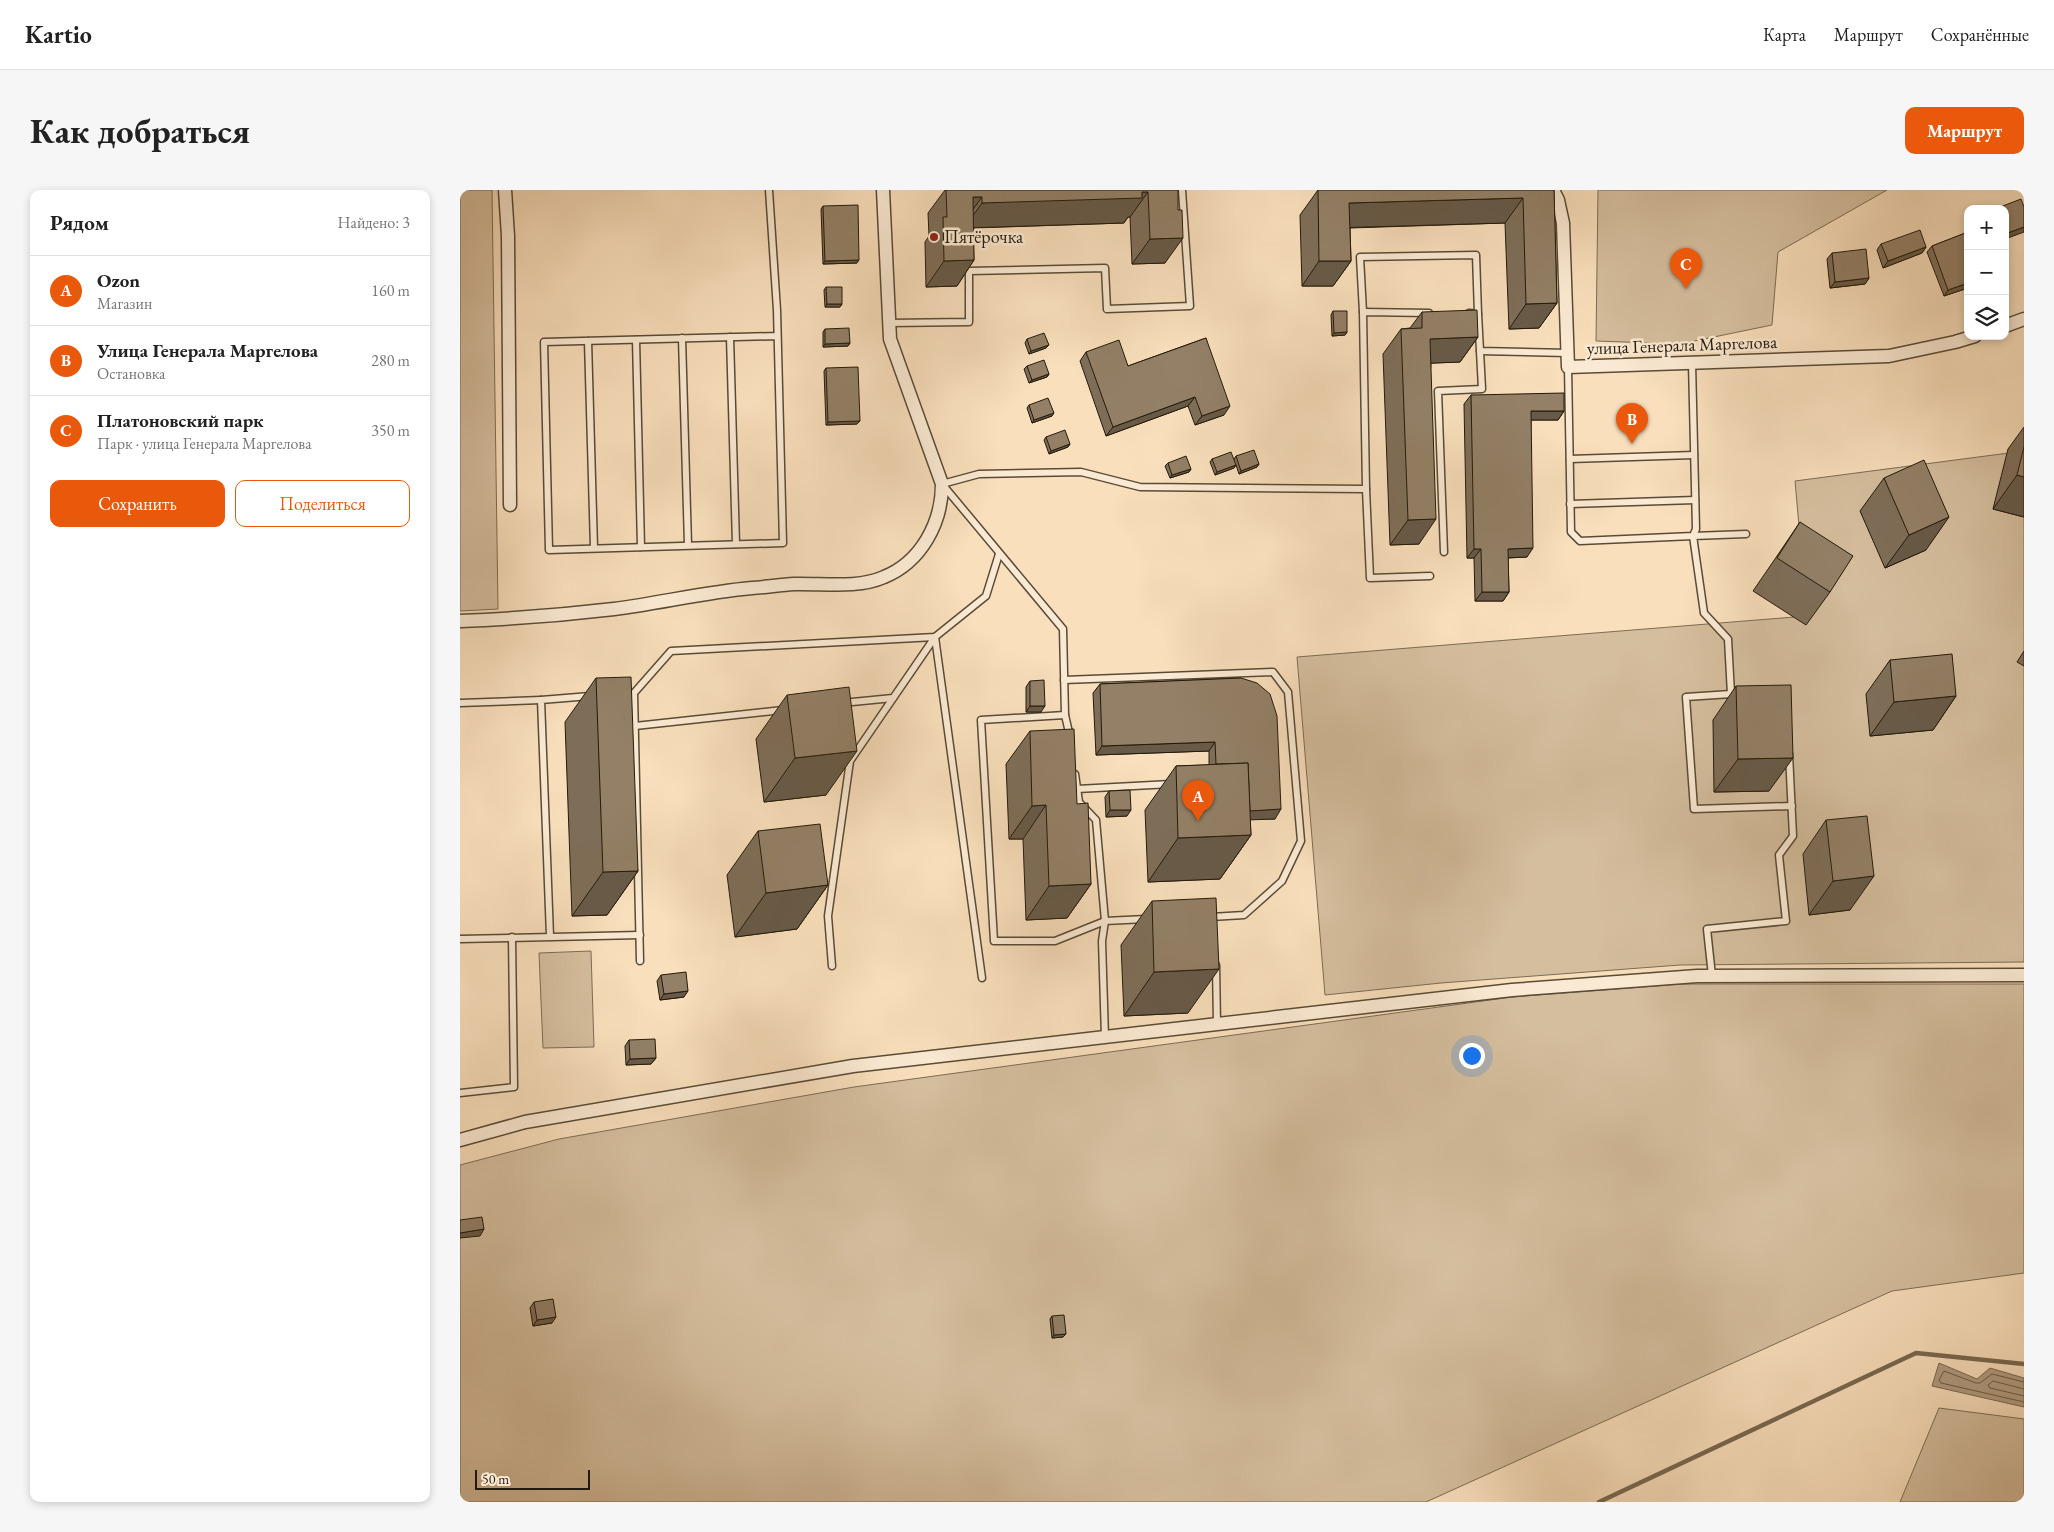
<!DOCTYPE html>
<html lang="ru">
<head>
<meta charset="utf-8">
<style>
	:root { --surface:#fff; --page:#f6f6f6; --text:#222; --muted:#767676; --line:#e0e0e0; --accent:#ea580c }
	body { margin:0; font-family:"EB Garamond",serif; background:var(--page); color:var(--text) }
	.controls { position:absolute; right:15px; top:15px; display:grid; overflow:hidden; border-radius:10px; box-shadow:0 2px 8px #0003 }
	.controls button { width:45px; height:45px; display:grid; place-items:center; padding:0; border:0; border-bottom:1px solid var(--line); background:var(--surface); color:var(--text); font:25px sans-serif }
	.scale { position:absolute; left:15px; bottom:12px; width:115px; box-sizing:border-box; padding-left:5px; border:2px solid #241a0b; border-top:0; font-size:14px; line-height:18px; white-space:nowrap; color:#241a0b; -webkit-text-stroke:4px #fbead3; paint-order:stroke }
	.you { position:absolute; left:1011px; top:865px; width:18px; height:18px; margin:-12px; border:4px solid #fff; border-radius:50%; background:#1a73e8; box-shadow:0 0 0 8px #1a73e833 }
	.badge { display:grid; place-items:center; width:32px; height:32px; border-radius:50%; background:var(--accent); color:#fff; font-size:16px; font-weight:700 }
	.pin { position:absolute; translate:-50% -41px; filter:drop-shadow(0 1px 2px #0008) }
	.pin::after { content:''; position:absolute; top:26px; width:18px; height:15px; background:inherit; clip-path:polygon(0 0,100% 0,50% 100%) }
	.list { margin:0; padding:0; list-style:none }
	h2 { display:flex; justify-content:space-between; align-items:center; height:65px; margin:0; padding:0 20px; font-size:21px }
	h2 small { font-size:16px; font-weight:400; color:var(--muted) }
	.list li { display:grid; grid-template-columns:32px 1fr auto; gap:15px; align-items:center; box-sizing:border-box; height:70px; padding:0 20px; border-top:1px solid var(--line) }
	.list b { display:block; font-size:19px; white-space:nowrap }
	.list p { margin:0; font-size:16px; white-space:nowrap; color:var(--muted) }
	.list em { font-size:16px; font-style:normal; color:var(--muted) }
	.actions { display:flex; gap:10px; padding:15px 20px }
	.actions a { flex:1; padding:11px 0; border:1px solid var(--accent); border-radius:10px; text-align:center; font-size:18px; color:var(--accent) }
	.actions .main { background:var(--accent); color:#fff }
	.icon { flex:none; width:28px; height:28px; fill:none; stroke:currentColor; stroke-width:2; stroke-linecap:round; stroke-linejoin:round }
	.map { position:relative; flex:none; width:1564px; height:1312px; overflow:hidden; border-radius:10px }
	header { display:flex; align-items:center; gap:30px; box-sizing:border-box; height:70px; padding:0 25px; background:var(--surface); border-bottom:1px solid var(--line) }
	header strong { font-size:24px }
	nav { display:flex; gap:28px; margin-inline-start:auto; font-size:18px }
	.intro { display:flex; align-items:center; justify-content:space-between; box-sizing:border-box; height:120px; padding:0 30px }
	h1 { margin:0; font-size:35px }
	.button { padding:12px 22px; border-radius:10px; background:var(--accent); color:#fff; font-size:18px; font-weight:700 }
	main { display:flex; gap:30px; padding:0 30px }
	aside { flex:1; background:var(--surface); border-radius:10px; box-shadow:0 2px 8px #0003 }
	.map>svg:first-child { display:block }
</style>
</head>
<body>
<header>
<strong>Kartio</strong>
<nav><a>Карта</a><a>Маршрут</a><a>Сохранённые</a></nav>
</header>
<div class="intro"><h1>Как добраться</h1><a class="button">Маршрут</a></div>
<main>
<aside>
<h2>Рядом<small>Найдено: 3</small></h2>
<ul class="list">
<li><span class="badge">A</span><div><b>Ozon</b><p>Магазин</p></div><em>160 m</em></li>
<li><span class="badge">B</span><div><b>Улица Генерала Маргелова</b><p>Остановка</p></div><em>280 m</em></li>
<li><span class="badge">C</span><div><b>Платоновский парк</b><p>Парк · улица Генерала Маргелова</p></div><em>350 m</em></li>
</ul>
<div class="actions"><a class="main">Сохранить</a><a>Поделиться</a></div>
</aside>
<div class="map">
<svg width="1564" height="1312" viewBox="0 0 1564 1312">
	<rect width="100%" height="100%" fill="#f9dfbc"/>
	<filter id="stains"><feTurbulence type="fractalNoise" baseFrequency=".004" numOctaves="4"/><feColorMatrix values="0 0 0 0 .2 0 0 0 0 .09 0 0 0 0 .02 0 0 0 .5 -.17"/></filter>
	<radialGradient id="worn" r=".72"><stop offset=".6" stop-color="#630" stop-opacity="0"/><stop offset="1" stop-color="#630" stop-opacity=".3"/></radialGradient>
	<g fill="#d5be9e" stroke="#7c6c54">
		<polygon points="0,0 32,0 38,419 0,421"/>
		<polygon points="1138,0 1427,0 1318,62 1312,135 1220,154 1136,151"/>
		<polygon points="1564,261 1564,772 1220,775 981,793 865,805 837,467 1347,426 1335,291"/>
		<polygon points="131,761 134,857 83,858 79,763"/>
		<polygon points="1221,794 1564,794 1564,1083 1432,1101 966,1312 0,1312 0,975 99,949 394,897 1052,807"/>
		<polygon points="1479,1218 1564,1229 1564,1312 1440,1312"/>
	</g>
	<polygon fill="#b19c80" stroke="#796851" points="1479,1173 1517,1189 1530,1178 1564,1188 1564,1217 1472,1196"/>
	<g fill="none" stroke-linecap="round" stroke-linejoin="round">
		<g stroke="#6a5b46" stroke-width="1">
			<polyline points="1564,1192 1532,1184 1520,1193 1516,1193 1484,1181 1479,1190 1481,1193 1564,1212"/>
			<polyline points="1564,1199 1533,1191 1528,1195 1530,1198 1564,1206"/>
		</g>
		<polyline stroke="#796851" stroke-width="4.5" points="1139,1312 1456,1163 1564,1174"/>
		<g stroke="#594b37" stroke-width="9">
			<g id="service">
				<polyline points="309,0 317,120 323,353 89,360 84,152 317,146"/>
				<polyline points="903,122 900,67 1016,65 1018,124"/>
				<polyline points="1009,123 1018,124 1020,161 1107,163"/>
				<polyline points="429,133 509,132 509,81 645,78 647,119 730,116 722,0"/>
				<polyline points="270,147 276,354"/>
				<polyline points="222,148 228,355"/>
				<polyline points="176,150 181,357"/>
				<polyline points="128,151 134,358"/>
				<polyline points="1108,177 1111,342 1120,351 1233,346 1236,339 1232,173"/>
				<polyline points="1110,269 1234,265"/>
				<polyline points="906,299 910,388 970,386"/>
				<polyline points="1110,314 1235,310"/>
				<polyline points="984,362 978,201 1022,199 1020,161"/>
				<polyline points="475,447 522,788"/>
				<polyline points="604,490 813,482 828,502 841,651 822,691 784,725 751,727"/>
				<polyline points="1271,504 1226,507 1234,619 1332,616"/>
				<polyline points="1279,504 1271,504 1268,449 1244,423 1233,346 1286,344"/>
				<polyline points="0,513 81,510"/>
				<polyline points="382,513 433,508"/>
				<polyline points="605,525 521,530 534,751 595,751 645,731 686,729"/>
				<polyline points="175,536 323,520"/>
				<polyline points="610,547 605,525 603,439 482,294 519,284 621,282 680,297 906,299 903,122 969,123"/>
				<polyline points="615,584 619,612 636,630 645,731 642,751 645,847"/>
				<polyline points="617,599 711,594"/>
				<polyline points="90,746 81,510 130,506"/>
				<polyline points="0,749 180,745"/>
				<polyline points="180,771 174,503 211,461 475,447 526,406 539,364"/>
				<polyline points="756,775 757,834"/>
				<polyline points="372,776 368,726 390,571 475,447"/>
				<polyline points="1252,786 1247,739 1326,731 1319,665 1333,646 1329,564"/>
				<polyline points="0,903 54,897 52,747"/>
			</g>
		</g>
		<g stroke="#594b37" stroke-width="15">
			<g id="minor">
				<polyline points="45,0 48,46 50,315"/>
				<polyline points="1093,0 1098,10 1103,33 1108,177 1429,166 1495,152 1515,146"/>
				<polyline points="1545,136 1564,129"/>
				<path d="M0 431C52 429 103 425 154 419 200 413 246 402 292 398 306 397 320 395 334 394 362 393 397 399 424 387 461 372 482 333 482 294L430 149 423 0"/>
				<polyline points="0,950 65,932 393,876 1052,800 1237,786 1564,785"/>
			</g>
		</g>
		<use href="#service" stroke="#fbead3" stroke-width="6"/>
		<use href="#minor" stroke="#fbead3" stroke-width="12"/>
	</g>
	<g fill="#7e6e59" stroke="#241a0b">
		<polygon points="485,0 718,0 705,73 672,74 670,27 668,27 664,33 513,38 514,70 497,96 466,97 465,52 469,46 468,23"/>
		<polygon points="858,0 1094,0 1097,113 1079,138 1049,139 1045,33 890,38 891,71 873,96 842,96 840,25"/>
		<polygon points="363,16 397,73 363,74 361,19"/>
		<polygon points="1508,42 1508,98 1484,106 1467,62 1472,56"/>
		<polygon points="1421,54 1466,57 1462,63 1423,78 1417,60"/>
		<polygon points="1372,63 1409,88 1405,94 1370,98 1367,69"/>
		<polygon points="366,97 382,114 380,117 365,117 364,100"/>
		<polygon points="873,121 887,142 885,145 872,146 871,125"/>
		<polygon points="962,122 1018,147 1000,172 971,173 959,354 930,355 923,164 941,139 950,138"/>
		<polygon points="365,139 390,153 388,156 363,157 363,142"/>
		<polygon points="746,148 764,225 735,235 728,216 646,246 620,171 626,162 668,176"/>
		<polygon points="567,149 586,158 569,164 565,153"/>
		<polygon points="567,176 589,184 587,187 569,193 564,179"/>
		<polygon points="366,178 400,231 397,234 366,235 364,181"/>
		<polygon points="1011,205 1104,221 1098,230 1071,230 1067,367 1048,368 1049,402 1043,411 1015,411 1014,368 1007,368 1004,214"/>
		<polygon points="569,215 592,226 572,233 567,218"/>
		<polygon points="1564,237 1564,327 1533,319 1548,259"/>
		<polygon points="586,247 610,254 608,257 589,264 584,250"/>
		<polygon points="776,266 799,274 797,277 779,284 776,275 774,278 755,285 750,272 752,269 774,269"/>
		<polygon points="708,273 731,279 729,282 710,288 705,276"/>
		<polygon points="1424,288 1466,360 1425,378 1400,321"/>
		<polygon points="1340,332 1370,402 1346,435 1293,401 1317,366"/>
		<polygon points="1564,461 1564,476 1557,472"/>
		<polygon points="1430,470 1496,506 1473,540 1410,546 1406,504"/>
		<polygon points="136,488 178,681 147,725 112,726 105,532"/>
		<polygon points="781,488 815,629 790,629 791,645 760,689 688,692 685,620 716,576 749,575 749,561 636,565 633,503 640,494"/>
		<polygon points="570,491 581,522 566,522 566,497"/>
		<polygon points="1276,496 1309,601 1254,602 1253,530"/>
		<polygon points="327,505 366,605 304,612 296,549"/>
		<polygon points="570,541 617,614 631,694 607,728 566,730 563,649 549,649 546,574"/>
		<polygon points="649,601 667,626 646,627 645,607"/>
		<polygon points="1366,630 1390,720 1349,725 1343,664"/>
		<polygon points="298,641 368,695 337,739 275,747 267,685"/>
		<polygon points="692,711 728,823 664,826 661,755"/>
		<polygon points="201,785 224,807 200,810 197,791"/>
		<polygon points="169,850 196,868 191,874 166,875 165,856"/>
		<polygon points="74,1112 92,1133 73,1136 70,1118"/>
		<polygon points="592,1126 603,1147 592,1148 590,1129"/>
	</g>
	<g fill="#675a48" stroke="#241a0b">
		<polygon points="682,2 688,2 670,27 668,27 664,33 504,38 522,13"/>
		<polygon points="513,7 522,7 504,32"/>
		<polygon points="1063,8 1045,33 871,38 889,13"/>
		<polygon points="1564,37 1564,42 1545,49 1545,44"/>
		<polygon points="723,48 705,73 672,74 690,49"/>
		<polygon points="1466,57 1462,63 1423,78 1428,71"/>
		<polygon points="399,70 397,73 363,74 365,71"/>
		<polygon points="514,70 497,96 466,97 484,71"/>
		<polygon points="859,71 891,71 873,96 842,96"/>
		<polygon points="1409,88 1405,94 1370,98 1375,92"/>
		<polygon points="1508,93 1508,98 1484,106 1488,100"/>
		<polygon points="1097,113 1079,138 1049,139 1066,114"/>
		<polygon points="367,114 382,114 380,117 365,117"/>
		<polygon points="887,142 885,145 872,146 874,143"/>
		<polygon points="1018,147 1000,172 952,174 970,149"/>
		<polygon points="390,153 388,156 363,157 365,154"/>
		<polygon points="589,155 586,158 569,164 571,161"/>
		<polygon points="589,184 587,187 569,193 572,190"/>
		<polygon points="735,207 728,216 646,246 653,237"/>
		<polygon points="770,216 764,225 735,235 742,226"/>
		<polygon points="1071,221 1104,221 1098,230 1064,230"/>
		<polygon points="594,223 592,226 572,233 574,230"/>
		<polygon points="400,231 397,234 366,235 368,232"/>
		<polygon points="610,254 608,257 589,264 591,261"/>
		<polygon points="799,274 797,277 779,284 781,281"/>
		<polygon points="776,275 774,278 755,285 757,282"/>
		<polygon points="731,279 729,282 710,288 712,285"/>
		<polygon points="1557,285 1564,287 1564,327 1533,319"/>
		<polygon points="1489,327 1466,360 1425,378 1449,345"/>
		<polygon points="976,329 959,354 930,355 948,330"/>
		<polygon points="1073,358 1067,367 1042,368 1048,359"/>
		<polygon points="1014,359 1021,359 1014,368 1007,368"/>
		<polygon points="1022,402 1049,402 1043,411 1015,411"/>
		<polygon points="1496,506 1473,540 1410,546 1434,512"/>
		<polygon points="570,516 585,516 581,522 566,522"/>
		<polygon points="755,552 749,561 636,565 642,556"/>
		<polygon points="397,561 366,605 304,612 335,568"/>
		<polygon points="1333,568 1309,601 1254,602 1278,569"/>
		<polygon points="586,615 563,649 549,649 572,616"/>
		<polygon points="821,619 815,629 758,631 764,622"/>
		<polygon points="650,620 671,620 667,626 646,627"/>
		<polygon points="791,645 760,689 688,692 718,648"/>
		<polygon points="178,681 147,725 112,726 143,682"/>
		<polygon points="1414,686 1390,720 1349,725 1373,691"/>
		<polygon points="631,694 607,728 566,730 589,696"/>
		<polygon points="368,695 337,739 275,747 306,703"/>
		<polygon points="759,779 728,823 664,826 694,782"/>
		<polygon points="228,801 224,807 200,810 204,804"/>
		<polygon points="196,868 191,874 166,875 170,869"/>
		<polygon points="24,1039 20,1046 0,1048 0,1043"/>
		<polygon points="96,1127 92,1133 73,1136 77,1130"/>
		<polygon points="606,1144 603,1147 592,1148 594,1145"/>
	</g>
	<g fill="#938067" stroke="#241a0b">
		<polygon points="486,0 718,0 718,20 722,20 723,48 690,49 688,2 682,2 682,8 522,13 522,7 513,7 514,70 484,71 483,27 487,27"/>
		<polygon points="858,0 1094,0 1097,113 1066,114 1063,8 889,13 891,71 859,71"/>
		<polygon points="1561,9 1564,17 1564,37 1545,44 1545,19 1535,19"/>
		<polygon points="398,15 399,70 365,71 363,16"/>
		<polygon points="1460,40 1466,57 1428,71 1421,54"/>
		<polygon points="1508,42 1508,93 1488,100 1472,56"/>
		<polygon points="1406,59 1409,88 1375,92 1372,63"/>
		<polygon points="366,97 382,97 382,114 367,114"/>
		<polygon points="1017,120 1018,147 970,149 976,329 948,330 941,139 962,138 962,122"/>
		<polygon points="873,121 887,121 887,142 874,143"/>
		<polygon points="389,138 390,153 365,154 365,139"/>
		<polygon points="584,143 589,155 571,161 567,149"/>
		<polygon points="746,148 770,216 742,226 735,207 653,237 626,162 659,150 668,176"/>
		<polygon points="584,170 589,184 572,190 567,176"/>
		<polygon points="398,177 400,231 368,232 366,178"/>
		<polygon points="1104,203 1104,221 1071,221 1073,358 1048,359 1049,402 1022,402 1021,359 1014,359 1011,205"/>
		<polygon points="588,208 594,223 574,230 569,215"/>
		<polygon points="605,240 610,254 591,261 586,247"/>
		<polygon points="1564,257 1564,287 1557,285"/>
		<polygon points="794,260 799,274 781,281 776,266"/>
		<polygon points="771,262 776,275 757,282 752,269"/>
		<polygon points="726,266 731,279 712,285 708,273"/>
		<polygon points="1464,270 1489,327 1449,345 1424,288"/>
		<polygon points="1340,332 1393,366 1370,402 1317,368"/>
		<polygon points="1492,464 1496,506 1434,512 1430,470"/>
		<polygon points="171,487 178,681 143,682 136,488"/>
		<polygon points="781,488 797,493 810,504 817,526 821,619 790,621 788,573 756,574 755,552 642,556 640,494"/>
		<polygon points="584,490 585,516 570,516 570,491"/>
		<polygon points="1331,495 1333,568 1278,569 1276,496"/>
		<polygon points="389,497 397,561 335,568 327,505"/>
		<polygon points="614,539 617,614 628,613 631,694 589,696 586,615 572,616 570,541"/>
		<polygon points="788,573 791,645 718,648 716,576"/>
		<polygon points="670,600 671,620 650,620 649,601"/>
		<polygon points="1407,626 1414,686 1373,691 1366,630"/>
		<polygon points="360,634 368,695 306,703 298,641"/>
		<polygon points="756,708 759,779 694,782 692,711"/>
		<polygon points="226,782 228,801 204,804 201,785"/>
		<polygon points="195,849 196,868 170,869 169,850"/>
		<polygon points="22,1027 24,1039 0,1043 0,1030"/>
		<polygon points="93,1109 96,1127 77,1130 74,1112"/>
		<polygon points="604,1125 606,1144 594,1145 592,1126"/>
	</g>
	<circle fill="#8f2418" stroke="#fbead3" stroke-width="2" cx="474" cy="47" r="5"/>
	<g text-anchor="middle" stroke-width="5" stroke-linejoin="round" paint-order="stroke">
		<g font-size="18" fill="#241a0b" stroke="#fbead3" text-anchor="start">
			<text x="484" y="53">Пятёрочка</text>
		</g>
		<g font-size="18" fill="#241a0b" stroke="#fbead3">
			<text transform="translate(1222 155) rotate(-2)" y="6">улица Генерала Маргелова</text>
		</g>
	</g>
	<rect width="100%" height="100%" filter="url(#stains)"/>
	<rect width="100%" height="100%" fill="url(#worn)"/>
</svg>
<div class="controls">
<button>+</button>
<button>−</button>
<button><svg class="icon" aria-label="layers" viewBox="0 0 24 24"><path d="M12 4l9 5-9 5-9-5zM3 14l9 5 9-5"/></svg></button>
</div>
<div class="scale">50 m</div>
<div class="you"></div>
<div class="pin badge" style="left:738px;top:631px">A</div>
<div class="pin badge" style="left:1172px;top:254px">B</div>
<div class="pin badge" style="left:1226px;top:99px">C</div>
</div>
</main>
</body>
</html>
